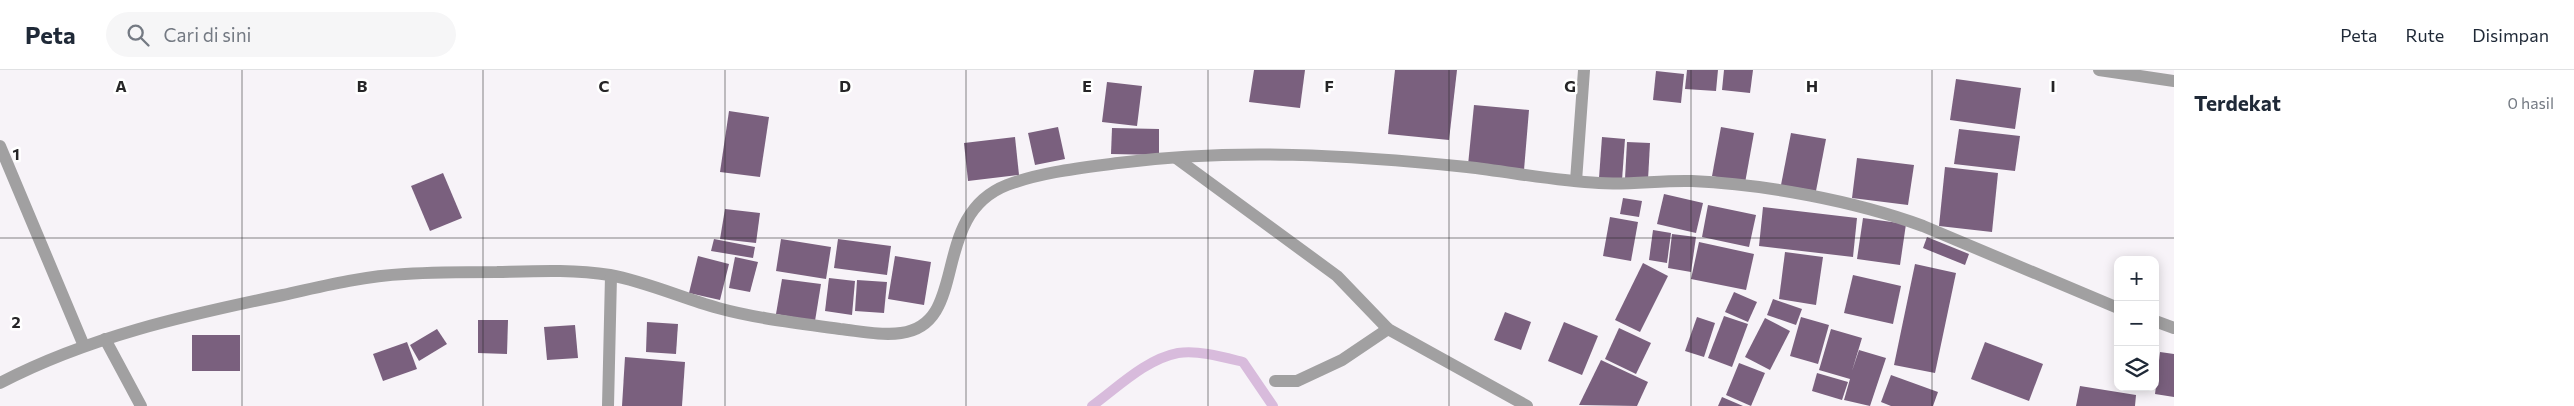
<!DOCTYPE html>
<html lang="id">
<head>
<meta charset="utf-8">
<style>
	:root { --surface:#fff; --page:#f6f6f7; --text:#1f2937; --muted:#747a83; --line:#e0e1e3 }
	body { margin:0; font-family:Commissioner,sans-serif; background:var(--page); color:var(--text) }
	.controls { position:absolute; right:15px; bottom:15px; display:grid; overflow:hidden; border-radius:10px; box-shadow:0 2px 12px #0003 }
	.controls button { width:45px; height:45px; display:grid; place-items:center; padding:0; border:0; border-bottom:1px solid var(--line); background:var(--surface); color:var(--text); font:25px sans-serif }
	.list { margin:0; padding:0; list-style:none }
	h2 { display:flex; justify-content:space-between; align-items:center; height:65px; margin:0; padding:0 20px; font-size:21px }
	h2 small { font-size:16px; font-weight:400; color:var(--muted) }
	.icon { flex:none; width:28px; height:28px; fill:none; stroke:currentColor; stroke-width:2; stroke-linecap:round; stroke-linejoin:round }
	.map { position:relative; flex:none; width:2174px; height:336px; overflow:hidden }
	header { display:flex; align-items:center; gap:30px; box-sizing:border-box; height:70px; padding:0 25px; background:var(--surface); border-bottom:1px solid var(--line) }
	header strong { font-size:24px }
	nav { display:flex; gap:28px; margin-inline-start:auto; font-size:18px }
	.search { width:350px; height:45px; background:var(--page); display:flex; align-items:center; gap:12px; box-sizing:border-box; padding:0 18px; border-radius:28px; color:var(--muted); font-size:19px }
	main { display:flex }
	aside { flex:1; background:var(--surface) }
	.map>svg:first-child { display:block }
</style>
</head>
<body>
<header>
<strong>Peta</strong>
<div class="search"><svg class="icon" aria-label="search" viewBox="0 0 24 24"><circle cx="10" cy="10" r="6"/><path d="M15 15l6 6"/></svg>Cari di sini</div>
<nav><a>Peta</a><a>Rute</a><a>Disimpan</a></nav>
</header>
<main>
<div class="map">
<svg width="2174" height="336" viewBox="0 0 2174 336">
	<rect width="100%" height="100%" fill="#f7f3f8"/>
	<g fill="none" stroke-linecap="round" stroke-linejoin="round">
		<path stroke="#d8bbdc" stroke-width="10" d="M1092 336C1117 318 1146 289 1178 283 1199 280 1223 287 1243 292L1273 336"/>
	</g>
	<g fill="#7a607e">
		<polygon points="1254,0 1305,0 1300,38 1249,32"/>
		<polygon points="1395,0 1457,0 1449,70 1388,64"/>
		<polygon points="1687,0 1718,0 1716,21 1685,19"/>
		<polygon points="1724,0 1753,0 1750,23 1722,20"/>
		<polygon points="1656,1 1684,4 1681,33 1653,30"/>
		<polygon points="1956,9 2021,18 2015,59 1950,50"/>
		<polygon points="1107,12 1142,16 1137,56 1102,52"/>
		<polygon points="1474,35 1529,40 1524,100 1468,95"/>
		<polygon points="729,41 769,47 760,107 720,102"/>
		<polygon points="1058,57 1065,89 1035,95 1028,63"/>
		<polygon points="1721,57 1754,63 1745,113 1712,106"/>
		<polygon points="1112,58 1159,59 1159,85 1111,84"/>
		<polygon points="1959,59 2020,66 2015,101 1954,94"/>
		<polygon points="1791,63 1826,69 1816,121 1781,115"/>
		<polygon points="1015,67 1019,105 968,111 964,73"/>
		<polygon points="1602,67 1625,69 1622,110 1599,108"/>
		<polygon points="1627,72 1650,73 1648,110 1625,109"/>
		<polygon points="1857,88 1914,95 1908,135 1852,128"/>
		<polygon points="1945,97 1998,103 1992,162 1939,156"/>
		<polygon points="443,103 462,148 430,161 411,116"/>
		<polygon points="1664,124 1703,133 1696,163 1657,154"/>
		<polygon points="1623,128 1642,131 1639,147 1620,144"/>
		<polygon points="1708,135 1756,145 1749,177 1702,167"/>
		<polygon points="1763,137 1857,148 1853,187 1759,176"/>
		<polygon points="725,139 760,143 756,173 720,169"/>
		<polygon points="1610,147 1638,152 1631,191 1603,186"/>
		<polygon points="1863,148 1906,154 1900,195 1857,189"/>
		<polygon points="1653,160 1671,163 1667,193 1649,190"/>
		<polygon points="1672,164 1696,167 1691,202 1668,198"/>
		<polygon points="1927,167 1969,184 1965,195 1923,178"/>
		<polygon points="714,169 755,177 753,188 711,181"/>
		<polygon points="781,169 831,177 826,209 776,201"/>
		<polygon points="838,169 891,176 887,205 834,198"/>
		<polygon points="1699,172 1754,184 1746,220 1691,209"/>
		<polygon points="1785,182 1823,187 1816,235 1779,229"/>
		<polygon points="698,186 729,194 720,230 689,223"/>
		<polygon points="895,186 931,192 924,235 888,229"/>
		<polygon points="735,187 758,192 750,222 729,218"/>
		<polygon points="1643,193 1668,206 1640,262 1615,250"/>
		<polygon points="1915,194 1956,203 1935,303 1894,295"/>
		<polygon points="1853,205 1901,216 1893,254 1844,243"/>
		<polygon points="829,208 855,211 852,245 825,241"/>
		<polygon points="782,209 821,214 815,251 776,244"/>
		<polygon points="857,210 887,212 884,243 855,241"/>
		<polygon points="1734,222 1757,232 1748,252 1725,242"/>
		<polygon points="1773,229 1802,239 1796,255 1767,245"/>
		<polygon points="1505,242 1531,252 1521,280 1494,270"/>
		<polygon points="1724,246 1748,254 1732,297 1708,288"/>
		<polygon points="1697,247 1715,253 1704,287 1685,281"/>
		<polygon points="1801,247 1829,255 1818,294 1790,286"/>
		<polygon points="1765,248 1790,261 1770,300 1745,287"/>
		<polygon points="478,250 508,250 507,284 478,283"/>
		<polygon points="647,252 678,254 676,284 646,282"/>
		<polygon points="1564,252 1598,266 1582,305 1548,291"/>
		<polygon points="575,255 578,288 547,290 544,257"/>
		<polygon points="1619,258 1651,273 1636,304 1605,289"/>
		<polygon points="437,259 447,274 419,291 410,275"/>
		<polygon points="1831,259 1862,268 1852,301 1859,280 1886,288 1870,336 1844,330 1850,309 1819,300"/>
		<rect x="192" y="265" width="48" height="36"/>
		<polygon points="407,272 417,299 383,311 373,284"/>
		<polygon points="1985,272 2043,294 2029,331 1971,309"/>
		<polygon points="2160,282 2174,284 2174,327 2155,324"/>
		<polygon points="625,287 685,292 682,336 622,336"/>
		<polygon points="1601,290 1648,312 1637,336 1579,335"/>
		<polygon points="1739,293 1765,303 1751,336 1726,325"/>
		<polygon points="1817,303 1848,312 1842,330 1812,321"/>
		<polygon points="1891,305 1938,322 1933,336 1891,336 1881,332"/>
		<polygon points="2080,316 2136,325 2135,336 2076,336"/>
		<polygon points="1722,327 1743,336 1718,336"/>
	</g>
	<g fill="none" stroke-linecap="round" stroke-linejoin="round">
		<g stroke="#a1a0a1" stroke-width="12">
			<polyline points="2099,0 2174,11"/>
			<polyline points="0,76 84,276"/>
			<polyline points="1176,88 1337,206 1388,259 1527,336"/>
			<polyline points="1576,111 1584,0"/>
			<polyline points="2155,251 2174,258"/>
			<polyline points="105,269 141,336"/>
			<polyline points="1275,311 1297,311 1342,290 1388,259"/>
			<path d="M0 313C88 267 186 245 283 225 323 216 364 206 405 204 436 202 467 202 497 202 535 201 573 199 610 205 647 212 682 228 718 238 758 249 799 253 840 259 859 261 882 266 901 263 971 254 928 146 1007 115 1042 102 1081 98 1118 93 1234 78 1351 85 1467 97 1511 102 1555 111 1599 113 1630 115 1661 110 1692 111 1764 114 1855 131 1923 156L2118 238"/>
			<polyline points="608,336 611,206"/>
		</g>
	</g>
	<path fill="none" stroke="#262527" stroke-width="1" stroke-opacity="0.55" d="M242 0V336M483 0V336M725 0V336M966 0V336M1208 0V336M1449 0V336M1691 0V336M1932 0V336M0 168H2174"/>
	<g font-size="16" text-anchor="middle" font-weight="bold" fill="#262527" stroke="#fff" stroke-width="5" stroke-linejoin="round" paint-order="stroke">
		<text x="121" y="22">A</text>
		<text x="362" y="22">B</text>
		<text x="604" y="22">C</text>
		<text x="845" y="22">D</text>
		<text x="1087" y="22">E</text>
		<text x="1329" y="22">F</text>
		<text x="1570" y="22">G</text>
		<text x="1812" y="22">H</text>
		<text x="2053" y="22">I</text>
		<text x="16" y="90">1</text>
		<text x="16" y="258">2</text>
	</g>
</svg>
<div class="controls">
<button>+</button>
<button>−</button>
<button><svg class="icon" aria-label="layers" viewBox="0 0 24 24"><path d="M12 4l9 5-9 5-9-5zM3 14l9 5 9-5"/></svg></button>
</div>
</div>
<aside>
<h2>Terdekat<small>0 hasil</small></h2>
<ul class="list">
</ul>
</aside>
</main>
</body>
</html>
